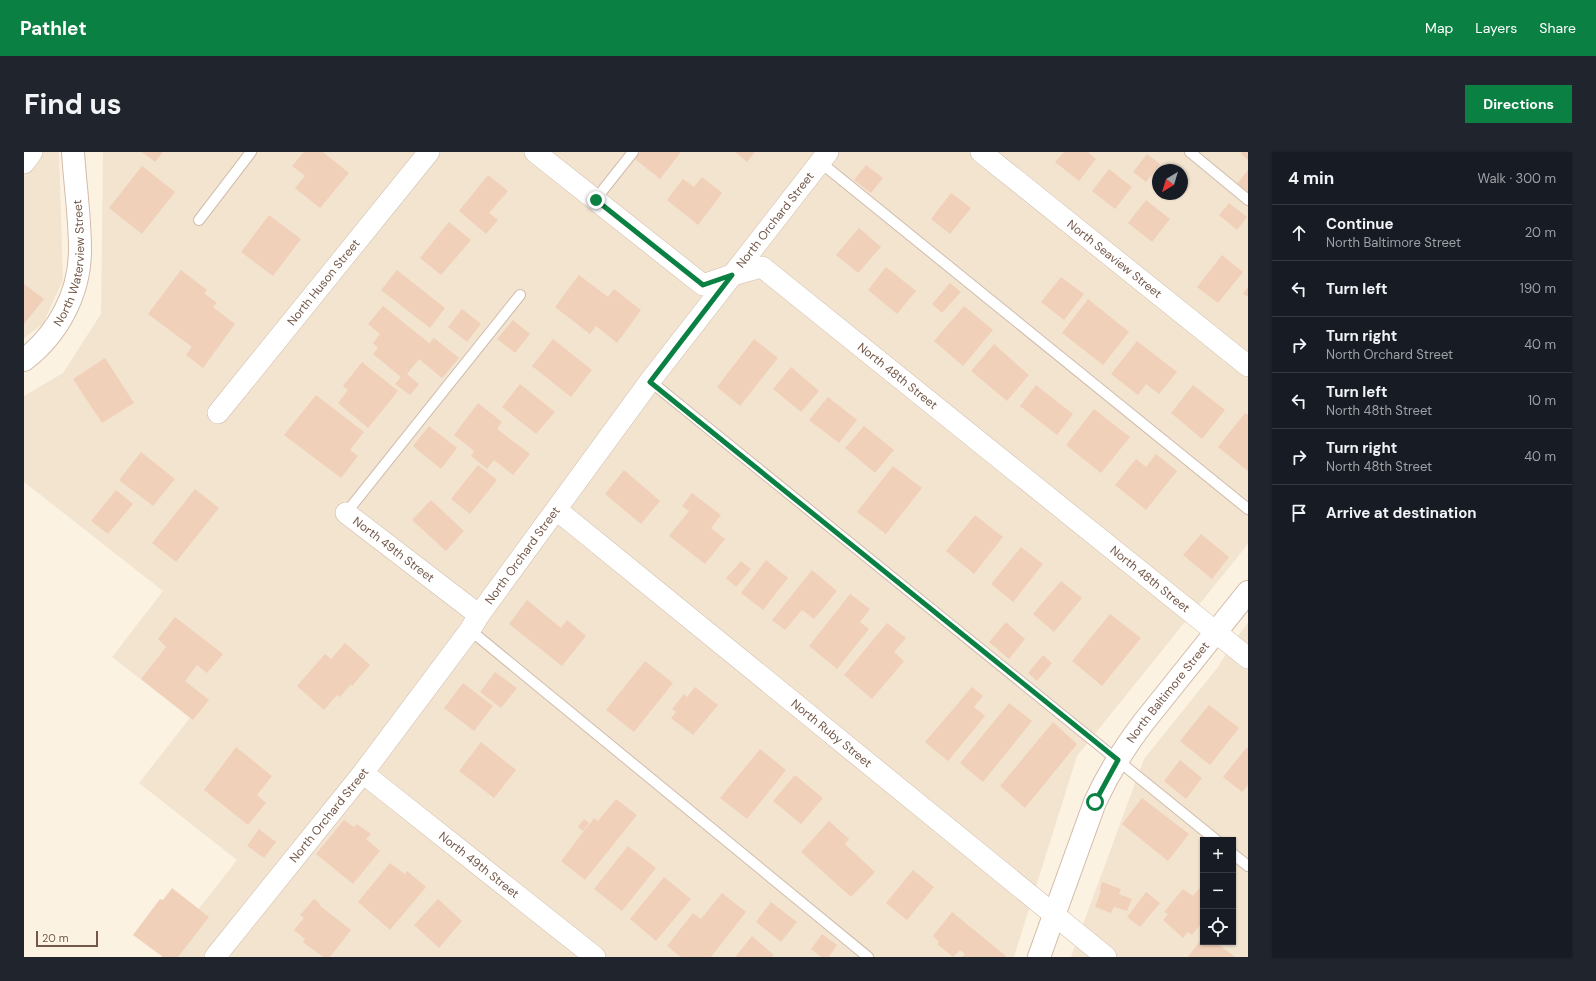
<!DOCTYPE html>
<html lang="en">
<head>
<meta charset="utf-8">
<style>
	:root { --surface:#171b24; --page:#20242c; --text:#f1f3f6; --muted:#9ea1a6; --line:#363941; --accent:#0b8043 }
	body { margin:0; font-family:"DM Sans",sans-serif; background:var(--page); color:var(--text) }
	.controls { position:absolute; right:12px; bottom:12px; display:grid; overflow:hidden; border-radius:0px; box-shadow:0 1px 3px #0004 }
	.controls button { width:36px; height:36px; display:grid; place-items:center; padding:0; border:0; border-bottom:1px solid var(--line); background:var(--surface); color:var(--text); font:20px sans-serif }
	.compass { position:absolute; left:1128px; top:12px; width:36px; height:36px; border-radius:50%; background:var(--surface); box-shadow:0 1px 3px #0004; rotate:218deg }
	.scale { position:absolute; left:12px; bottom:10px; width:62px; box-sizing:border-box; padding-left:4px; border:2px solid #735849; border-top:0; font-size:11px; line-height:14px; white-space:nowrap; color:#735849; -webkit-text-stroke:3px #fff6e8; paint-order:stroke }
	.stop { position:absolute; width:12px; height:12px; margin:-9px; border:3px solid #0b8043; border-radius:50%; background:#fff }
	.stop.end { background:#0b8043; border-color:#fff; box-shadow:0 1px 4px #0008 }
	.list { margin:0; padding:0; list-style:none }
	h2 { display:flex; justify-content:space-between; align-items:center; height:52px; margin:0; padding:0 16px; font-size:17px }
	h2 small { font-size:13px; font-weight:400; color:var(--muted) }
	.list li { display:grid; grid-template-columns:26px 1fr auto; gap:12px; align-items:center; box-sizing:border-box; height:56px; padding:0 16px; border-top:1px solid var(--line) }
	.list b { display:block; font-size:15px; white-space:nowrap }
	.list p { margin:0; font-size:13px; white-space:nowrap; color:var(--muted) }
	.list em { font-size:13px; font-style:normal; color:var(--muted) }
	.icon { flex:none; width:22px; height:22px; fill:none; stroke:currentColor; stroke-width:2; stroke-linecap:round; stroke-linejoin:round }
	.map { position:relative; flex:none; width:1224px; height:805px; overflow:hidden; border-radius:0px }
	header { display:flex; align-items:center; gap:24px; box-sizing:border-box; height:56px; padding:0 20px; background:var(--accent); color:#fff }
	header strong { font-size:19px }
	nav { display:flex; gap:22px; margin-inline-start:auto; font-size:14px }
	.intro { display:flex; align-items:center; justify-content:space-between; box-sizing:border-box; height:96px; padding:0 24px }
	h1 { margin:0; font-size:28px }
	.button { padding:10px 18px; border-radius:0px; background:var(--accent); color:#fff; font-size:14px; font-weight:700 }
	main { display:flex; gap:24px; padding:0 24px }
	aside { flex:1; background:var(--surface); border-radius:0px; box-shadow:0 1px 3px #0004 }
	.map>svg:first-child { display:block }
</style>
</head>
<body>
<header>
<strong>Pathlet</strong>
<nav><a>Map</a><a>Layers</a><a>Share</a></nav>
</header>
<div class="intro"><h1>Find us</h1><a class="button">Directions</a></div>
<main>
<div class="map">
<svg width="1224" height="805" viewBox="0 0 1224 805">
	<rect width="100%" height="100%" fill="#fcf2e2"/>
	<g fill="#f3e4d0" fill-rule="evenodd">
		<polygon points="0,0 35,0 39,128 19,172 0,186"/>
		<path d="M79 0H1224V392L1053 604 990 805H137L213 708 115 631 166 566 88 505 139 439 0 330V244L39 221 77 162ZM1134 18H1158V42H1134Z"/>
		<path d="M1224 471V805H1047L1120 607 1194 515 1207 493ZM1179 688H1209V790H1179Z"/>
	</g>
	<g fill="#f1d0ba">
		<polygon points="118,0 139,0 131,10"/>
		<polygon points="280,0 299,0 325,21 296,56 271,36 281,24 268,14"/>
		<polygon points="616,0 657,0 636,27 611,7"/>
		<polygon points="711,0 731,0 723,10"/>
		<polygon points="1040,0 1064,0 1072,7 1055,29 1031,10"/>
		<polygon points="1218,0 1224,0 1224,8 1217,2"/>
		<polygon points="1123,2 1136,12 1122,30 1109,20"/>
		<polygon points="842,13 859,26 847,41 830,28"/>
		<polygon points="118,14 151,40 118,82 85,56"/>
		<polygon points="1085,17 1108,35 1091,57 1068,39"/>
		<polygon points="1224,18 1224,43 1212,33"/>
		<polygon points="464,23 484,39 465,61 474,68 462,82 435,59"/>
		<polygon points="678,25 698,41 674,73 643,48 659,27 670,35"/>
		<polygon points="927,41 947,56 926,82 907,67"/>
		<polygon points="1122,48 1146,67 1128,90 1104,71"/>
		<polygon points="1205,51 1223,65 1213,78 1195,63"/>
		<polygon points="245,63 277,87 249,124 217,100"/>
		<polygon points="425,70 447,88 417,123 396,106"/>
		<polygon points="835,76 857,95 834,121 812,103"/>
		<polygon points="1198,103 1219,120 1194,151 1173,135"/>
		<polygon points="862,115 892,139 873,162 844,138"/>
		<polygon points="157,118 183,138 180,141 193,151 189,155 211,172 179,216 162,203 168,195 124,162"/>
		<polygon points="373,118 421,156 406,176 357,138"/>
		<polygon points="555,123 584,145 590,137 617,158 593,191 572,174 566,182 531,155"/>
		<polygon points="1037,125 1060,142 1040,168 1017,150"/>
		<polygon points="926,131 937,140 918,161 908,152"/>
		<polygon points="0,132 20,147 0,172"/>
		<polygon points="1224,135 1224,145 1219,142"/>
		<polygon points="1064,147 1105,180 1079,213 1038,181"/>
		<polygon points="359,154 405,191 410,186 435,206 418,226 395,207 383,222 395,232 386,243 371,232 377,225 349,202 354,196 349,191 356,182 344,172"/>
		<polygon points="940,154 969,178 939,214 910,189"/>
		<polygon points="438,157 457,172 443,190 424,175"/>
		<polygon points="489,168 506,182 491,201 473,187"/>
		<polygon points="529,187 568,218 547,245 508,214"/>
		<polygon points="730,187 754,206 716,254 693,235"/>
		<polygon points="1113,189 1153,220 1135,242 1122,232 1114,243 1087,222"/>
		<polygon points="970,192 1005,223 983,249 947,219"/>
		<polygon points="81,206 110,251 78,271 49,227"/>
		<polygon points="338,210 374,239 344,276 314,251 324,238 319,234"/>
		<polygon points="767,215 795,239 777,260 749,237"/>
		<polygon points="496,232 531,260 512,282 478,255"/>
		<polygon points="1012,233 1049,262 1033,283 996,254"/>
		<polygon points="1169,233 1201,258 1178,287 1147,261"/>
		<polygon points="292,243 340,280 326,298 334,304 317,326 260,283"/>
		<polygon points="804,245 833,268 815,291 785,268"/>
		<polygon points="454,251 478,270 473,277 506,302 489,323 470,308 463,317 447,304 450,299 430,283"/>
		<polygon points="1070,257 1106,285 1077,321 1042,293"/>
		<polygon points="1221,261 1224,263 1224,319 1194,295"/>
		<polygon points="405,274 433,296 417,317 389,294"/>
		<polygon points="840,274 870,298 851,321 821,296"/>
		<polygon points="117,300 151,327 129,354 95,328"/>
		<polygon points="1132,302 1153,319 1122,358 1091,333 1112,307 1122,315"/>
		<polygon points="454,313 473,328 446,362 427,347"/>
		<polygon points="869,314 898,336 862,382 833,360"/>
		<polygon points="600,318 636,349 617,372 581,342"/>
		<polygon points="171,337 195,356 152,410 128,391"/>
		<polygon points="92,338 109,352 84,382 67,369"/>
		<polygon points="668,341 697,363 687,376 701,387 681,412 645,384 665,359 658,354"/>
		<polygon points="407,348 440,379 422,399 388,368"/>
		<polygon points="951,363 979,385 950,422 922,399"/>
		<polygon points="1177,382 1205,405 1188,427 1159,403"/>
		<polygon points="997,395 1019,412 989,450 967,432"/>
		<polygon points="742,408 764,426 739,458 717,441"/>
		<polygon points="717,409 727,417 712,435 702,426"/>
		<polygon points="788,418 813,439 790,467 778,458 761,478 748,468"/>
		<polygon points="1037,429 1058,446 1030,480 1009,462"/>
		<polygon points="826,442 846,457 836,470 845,477 813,517 785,494"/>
		<polygon points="503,448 537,476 543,468 562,484 538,514 485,472"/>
		<polygon points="1086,462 1117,486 1078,534 1048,509"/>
		<polygon points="151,465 199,502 183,521 173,513 161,529 185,548 169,568 117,527 142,495 134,487"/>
		<polygon points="982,470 1001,487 985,507 965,490"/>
		<polygon points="863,471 882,486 870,500 880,509 848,547 820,523"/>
		<polygon points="321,491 346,513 328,534 327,532 316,545 313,543 300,558 273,534 301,502 307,507"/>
		<polygon points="1019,503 1028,511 1013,529 1004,521"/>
		<polygon points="621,509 649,531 610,580 582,558"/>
		<polygon points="471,520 493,536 477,556 456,540"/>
		<polygon points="439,531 469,554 450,579 420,556"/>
		<polygon points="671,535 694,553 669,583 647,566 652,560 648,557 660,542 663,545"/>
		<polygon points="948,535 959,544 950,555 961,564 924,609 901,590"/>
		<polygon points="985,551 1008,569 959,630 936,611"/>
		<polygon points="1185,553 1215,576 1186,613 1156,589"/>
		<polygon points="1029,570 1053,592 1001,656 976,634"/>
		<polygon points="457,590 492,618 470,646 435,619"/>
		<polygon points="212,595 248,624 233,643 242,651 224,673 180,638"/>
		<polygon points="1223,595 1224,596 1224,633 1218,640 1199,625"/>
		<polygon points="736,597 762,618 723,667 696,646"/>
		<polygon points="1156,608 1178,626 1162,647 1140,629"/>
		<polygon points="771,623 799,646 777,672 749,649"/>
		<polygon points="1118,646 1165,682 1144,709 1098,672"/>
		<polygon points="592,647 613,663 561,728 537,709 570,666 574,669"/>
		<polygon points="560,667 565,671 559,679 554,675"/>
		<polygon points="320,668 330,675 333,672 347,682 342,687 356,699 329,732 292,702"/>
		<polygon points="805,669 825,687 821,692 851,720 827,745 777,700"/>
		<polygon points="235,677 252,690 240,706 223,694"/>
		<polygon points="604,694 632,716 598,759 570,737"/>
		<polygon points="366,711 381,722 383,719 402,735 366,778 334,750"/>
		<polygon points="889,718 910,735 883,768 862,751"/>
		<polygon points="640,725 667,747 632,789 606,767"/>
		<polygon points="1078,730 1097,737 1095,742 1108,747 1103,759 1090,755 1087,761 1071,755 1077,738 1076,737"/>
		<polygon points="1179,732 1179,769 1168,783 1164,780 1159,786 1139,768 1144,762 1140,760 1159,737 1169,744"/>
		<polygon points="148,736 185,765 154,805 139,805 109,783 136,747 139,748"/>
		<polygon points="1122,740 1136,751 1116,775 1103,765"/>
		<polygon points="698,741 722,760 687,805 657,805 643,794 669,761 677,767"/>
		<polygon points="290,747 296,752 295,753 327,778 306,805 299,805 279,790 281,787 270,778 280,766 276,763"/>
		<polygon points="414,747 438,769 415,796 390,773"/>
		<polygon points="747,750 773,770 757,790 732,770"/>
		<polygon points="928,760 982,804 981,805 938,805 941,802 936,798 929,805 913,792 915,790 909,784"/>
		<polygon points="798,782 813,793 805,805 797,805 787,797"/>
		<polygon points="728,784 750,803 748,805 711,805"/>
		<polygon points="1179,785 1179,790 1191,790 1211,805 1164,805"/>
	</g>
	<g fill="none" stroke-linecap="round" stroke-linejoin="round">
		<g stroke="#cfbcac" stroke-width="12">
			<g id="lane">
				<polyline points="1166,0 1224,48"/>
				<polyline points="796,10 1224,357"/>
				<polyline points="571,48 609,0"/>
				<polyline points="175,68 227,0"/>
				<polyline points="626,229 1192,688"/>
				<polyline points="322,361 496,143"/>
				<polyline points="446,478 844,805"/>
				<polyline points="1209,702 1224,714"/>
			</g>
		</g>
		<g stroke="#cfbcac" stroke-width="22">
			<g id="street">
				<path id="s1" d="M511 0 679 133 708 123 738 115 1224 506"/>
				<path id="s2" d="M957 0 1224 214"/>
				<polyline points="0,11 8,0"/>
				<path id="s3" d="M194 261 405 0"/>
				<path id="s4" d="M533 358 1082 805"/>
				<path id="s5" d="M322 361 455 463"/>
				<path id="s6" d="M339 621 571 805"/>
				<path id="s7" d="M191 805 339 621 446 478 455 463 626 229 804 0"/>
			</g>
		</g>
		<g stroke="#d2bba9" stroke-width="24">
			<g id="secondary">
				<path id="s8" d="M0 208C34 182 56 141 56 98 56 65 51 32 49 0"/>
				<path id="s9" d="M1015 805 1071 650C1084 622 1100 596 1119 571L1224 440"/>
			</g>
		</g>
		<use href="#lane" stroke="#fff" stroke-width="10"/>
		<use href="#street" stroke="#fff" stroke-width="21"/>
		<use href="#secondary" stroke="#fff" stroke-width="22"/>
	</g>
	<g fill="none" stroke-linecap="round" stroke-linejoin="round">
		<polyline stroke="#0b8043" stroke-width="5" points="572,48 679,133 708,123 626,230 1094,608 1071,650"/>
	</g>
	<g text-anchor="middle" stroke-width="3" stroke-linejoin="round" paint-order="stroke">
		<g font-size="12" fill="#735849" stroke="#fff6e8">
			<text dy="4" stroke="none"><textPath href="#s7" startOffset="926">North Orchard Street</textPath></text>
			<text dy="4" stroke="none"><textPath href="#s2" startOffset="171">North Seaview Street</textPath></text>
			<text dy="4" stroke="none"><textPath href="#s8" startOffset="113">North Waterview Street</textPath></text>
			<text dy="4" stroke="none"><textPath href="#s3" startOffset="168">North Huson Street</textPath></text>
			<text dy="4" stroke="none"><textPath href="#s1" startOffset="450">North 48th Street</textPath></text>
			<text dy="4" stroke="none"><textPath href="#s5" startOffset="60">North 49th Street</textPath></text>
			<text dy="4" stroke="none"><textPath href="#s7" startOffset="506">North Orchard Street</textPath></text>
			<text dy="4" stroke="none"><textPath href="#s1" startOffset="774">North 48th Street</textPath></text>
			<text dy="4" stroke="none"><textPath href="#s9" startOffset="297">North Baltimore Street</textPath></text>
			<text dy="4" stroke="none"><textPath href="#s4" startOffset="354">North Ruby Street</textPath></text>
			<text dy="4" stroke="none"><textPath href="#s7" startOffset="182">North Orchard Street</textPath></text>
			<text dy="4" stroke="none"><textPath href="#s6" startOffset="148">North 49th Street</textPath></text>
		</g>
	</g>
</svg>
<div class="controls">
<button>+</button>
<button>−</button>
<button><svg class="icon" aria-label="locate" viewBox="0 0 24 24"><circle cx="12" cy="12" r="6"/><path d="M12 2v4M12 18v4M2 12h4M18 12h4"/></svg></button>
</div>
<svg class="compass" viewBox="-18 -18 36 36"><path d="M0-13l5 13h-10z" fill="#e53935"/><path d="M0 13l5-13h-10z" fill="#9ea1a6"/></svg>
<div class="scale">20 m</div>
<div class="stop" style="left:1071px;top:650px"></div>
<div class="stop end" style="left:572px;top:48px"></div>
</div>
<aside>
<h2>4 min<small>Walk · 300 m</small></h2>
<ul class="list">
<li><svg class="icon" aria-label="ahead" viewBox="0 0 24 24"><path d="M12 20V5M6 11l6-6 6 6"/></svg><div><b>Continue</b><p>North Baltimore Street</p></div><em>20 m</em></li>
<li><svg class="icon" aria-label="left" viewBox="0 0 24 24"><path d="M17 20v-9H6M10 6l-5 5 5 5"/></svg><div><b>Turn left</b></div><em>190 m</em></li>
<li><svg class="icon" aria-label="right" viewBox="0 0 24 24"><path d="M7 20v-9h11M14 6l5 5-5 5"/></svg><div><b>Turn right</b><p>North Orchard Street</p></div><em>40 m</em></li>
<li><svg class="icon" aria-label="left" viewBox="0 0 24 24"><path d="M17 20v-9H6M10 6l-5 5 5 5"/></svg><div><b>Turn left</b><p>North 48th Street</p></div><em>10 m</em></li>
<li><svg class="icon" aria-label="right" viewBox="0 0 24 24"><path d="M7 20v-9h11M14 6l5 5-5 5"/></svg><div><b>Turn right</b><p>North 48th Street</p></div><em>40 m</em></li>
<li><svg class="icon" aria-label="arrive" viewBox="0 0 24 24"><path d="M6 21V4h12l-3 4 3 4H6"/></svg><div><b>Arrive at destination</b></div></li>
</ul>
</aside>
</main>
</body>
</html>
